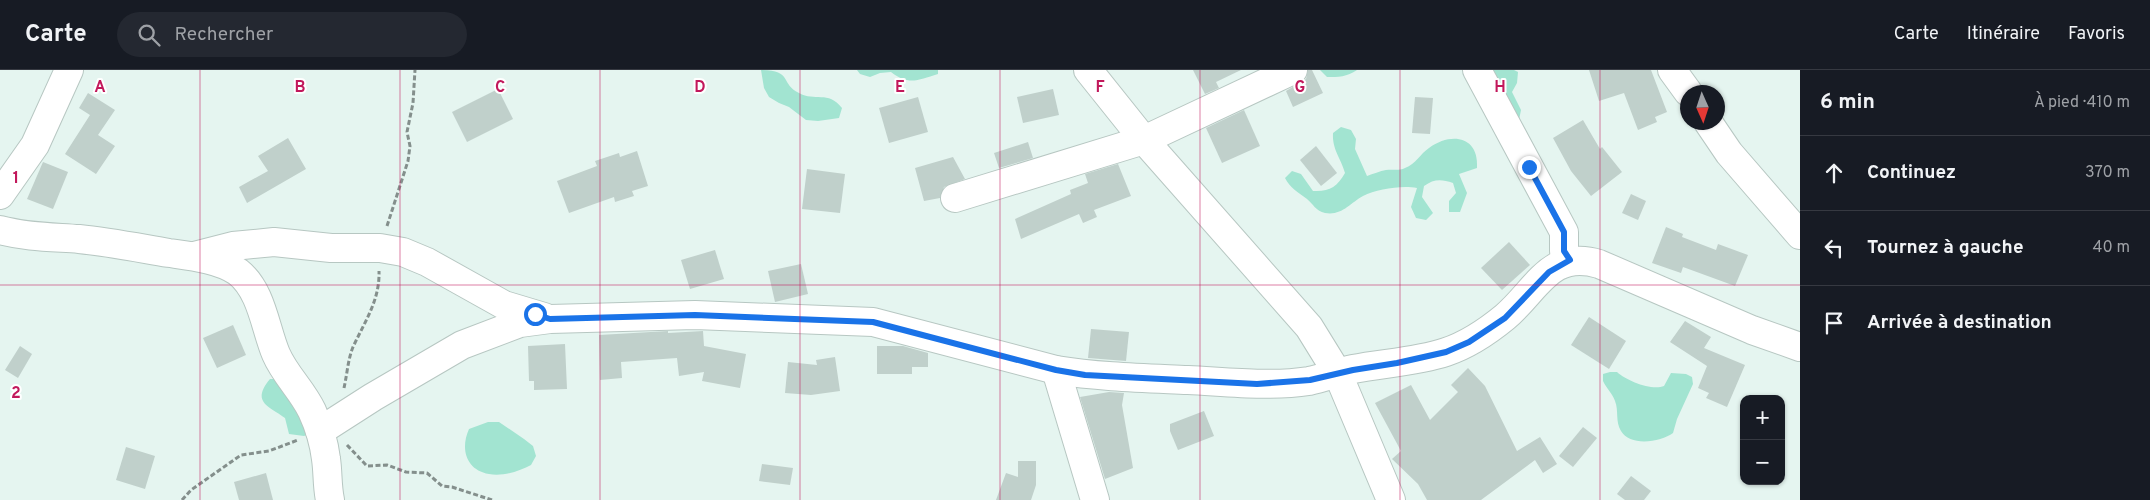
<!DOCTYPE html>
<html lang="fr">
<head>
<meta charset="utf-8">
<style>
	:root { --surface:#171b24; --page:#242831; --text:#f1f3f6; --muted:#9ea1a6; --line:#363941 }
	body { margin:0; font-family:Overpass,sans-serif; background:var(--page); color:var(--text) }
	.controls { position:absolute; right:15px; bottom:15px; display:grid; overflow:hidden; border-radius:10px; box-shadow:0 1px 4px #0004 }
	.controls button { width:45px; height:45px; display:grid; place-items:center; padding:0; border:0; border-bottom:1px solid var(--line); background:var(--surface); color:var(--text); font:25px sans-serif }
	.compass { position:absolute; left:1680px; top:15px; width:45px; height:45px; border-radius:50%; background:var(--surface); box-shadow:0 1px 4px #0004; rotate:177deg }
	.stop { position:absolute; width:15px; height:15px; margin:-11px; border:4px solid #1a73e8; border-radius:50%; background:#fff }
	.stop.end { background:#1a73e8; border-color:#fff; box-shadow:0 1px 5px #0008 }
	.list { margin:0; padding:0; list-style:none }
	h2 { display:flex; justify-content:space-between; align-items:center; height:65px; margin:0; padding:0 20px; font-size:21px }
	h2 small { font-size:16px; font-weight:400; color:var(--muted) }
	.list li { display:grid; grid-template-columns:32px 1fr auto; gap:15px; align-items:center; box-sizing:border-box; height:75px; padding:0 20px; border-top:1px solid var(--line) }
	.list b { display:block; font-size:19px; white-space:nowrap }
	.list em { font-size:16px; font-style:normal; color:var(--muted) }
	.icon { flex:none; width:28px; height:28px; fill:none; stroke:currentColor; stroke-width:2; stroke-linecap:round; stroke-linejoin:round }
	.map { position:relative; flex:none; width:1800px; height:430px; overflow:hidden }
	header { display:flex; align-items:center; gap:30px; box-sizing:border-box; height:70px; padding:0 25px; background:var(--surface); border-bottom:1px solid var(--line) }
	header strong { font-size:24px }
	nav { display:flex; gap:28px; margin-inline-start:auto; font-size:18px }
	.search { width:350px; height:45px; background:var(--page); display:flex; align-items:center; gap:12px; box-sizing:border-box; padding:0 18px; border-radius:28px; color:var(--muted); font-size:19px }
	main { display:flex }
	aside { flex:1; background:var(--surface) }
	.map>svg:first-child { display:block }
</style>
</head>
<body>
<header>
<strong>Carte</strong>
<div class="search"><svg class="icon" aria-label="search" viewBox="0 0 24 24"><circle cx="10" cy="10" r="6"/><path d="M15 15l6 6"/></svg>Rechercher</div>
<nav><a>Carte</a><a>Itinéraire</a><a>Favoris</a></nav>
</header>
<main>
<div class="map">
<svg width="1800" height="430" viewBox="0 0 1800 430">
	<rect width="100%" height="100%" fill="#e5f5f0"/>
	<g fill="#a2e4d1">
		<path d="M761 0C793 0 780 14 799 23 815 32 828 20 842 38L839 48 818 51 806 50 789 37 779 33 769 27 764 18Z"/>
		<path d="M857 0H938V4C918 10 909 16 891 2L880 3 870 7 860 4Z"/>
		<path d="M1320 0H1357C1347 7 1338 7 1327 7Z"/>
		<polygon points="1487,0 1514,0 1518,2 1517,13 1512,22 1521,40 1519,50"/>
		<path d="M1341 57 1351 60 1356 69 1355 79 1367 106C1373 104 1380 101 1386 100 1393 99 1399 101 1405 98 1416 94 1420 84 1429 78 1451 62 1479 66 1477 98L1459 104 1467 123 1460 142H1449V131L1456 123 1453 113C1441 109 1434 109 1424 116L1422 127 1433 143 1426 150 1416 148 1411 137 1417 118C1402 115 1377 119 1363 126 1350 133 1342 146 1325 143 1316 141 1313 134 1307 129 1298 122 1290 118 1285 108L1292 101 1301 104 1313 121C1329 122 1337 117 1345 103 1341 88 1332 80 1333 63Z"/>
		<path d="M1610 302H1617C1627 311 1652 321 1664 316L1671 303 1686 304 1692 307 1693 314 1677 349 1673 363C1661 372 1630 377 1621 361 1615 351 1619 341 1615 331 1613 324 1606 318 1603 311V304Z"/>
		<path d="M270 309H278L293 323 294 337 311 363 304 366 289 364 285 348C268 336 251 332 270 309Z"/>
		<path d="M488 352H499L524 369 533 376 536 386 531 395C520 401 502 407 489 404 466 400 460 379 469 359Z"/>
	</g>
	<g fill="#c0d0cb">
		<polygon points="1193,0 1241,0 1216,12 1219,18 1205,24"/>
		<polygon points="1308,0 1312,0 1323,23 1293,37 1286,21 1306,9"/>
		<polygon points="1589,0 1651,0 1667,42 1655,47 1657,52 1638,60 1624,23 1599,31"/>
		<polygon points="498,19 513,49 467,72 452,42"/>
		<polygon points="1053,19 1059,45 1023,53 1017,27"/>
		<polygon points="88,23 115,40 98,65 115,76 96,104 65,84 90,45 79,38"/>
		<polygon points="918,27 928,62 889,73 879,38"/>
		<polygon points="1415,27 1433,28 1430,64 1412,63"/>
		<polygon points="1244,40 1260,76 1222,93 1206,58"/>
		<polygon points="1583,50 1600,79 1602,77 1622,102 1591,126 1571,101 1553,68"/>
		<polygon points="288,68 306,99 247,133 239,117 268,101 258,86"/>
		<polygon points="1028,72 1033,88 999,98 994,83"/>
		<polygon points="1316,76 1337,103 1321,116 1300,90"/>
		<polygon points="637,81 648,116 632,121 634,126 615,132 614,127 569,143 557,111 597,96 595,91 619,83 620,87"/>
		<polygon points="953,87 965,109 944,117 940,128 924,131 915,98"/>
		<polygon points="43,92 68,102 53,139 27,129"/>
		<polygon points="1118,94 1131,126 1094,140 1097,147 1083,153 1079,144 1021,169 1015,149 1071,124 1070,120 1088,113 1085,104"/>
		<polygon points="807,99 845,104 840,143 802,139"/>
		<polygon points="1631,124 1646,131 1638,150 1622,143"/>
		<polygon points="1666,157 1683,164 1682,167 1716,180 1718,174 1748,185 1735,216 1683,197 1681,203 1652,193"/>
		<polygon points="1509,172 1530,195 1502,220 1481,198"/>
		<polygon points="715,180 724,209 690,219 681,190"/>
		<polygon points="801,194 808,224 775,232 768,201"/>
		<polygon points="1589,247 1626,271 1609,299 1571,275"/>
		<polygon points="1685,251 1711,267 1704,278 1745,295 1727,337 1706,328 1709,323 1698,318 1707,296 1670,272"/>
		<polygon points="233,255 246,285 217,298 203,268"/>
		<polygon points="1091,259 1129,262 1126,291 1088,288"/>
		<polygon points="668,261 668,263 703,261 704,276 746,284 740,318 702,311 704,302 679,306 677,288 621,292 622,308 600,310 599,265"/>
		<polygon points="565,274 567,319 534,320 534,311 529,311 528,276"/>
		<polygon points="20,276 32,284 18,308 5,300"/>
		<polygon points="877,276 903,276 928,283 928,297 912,297 912,304 877,304"/>
		<polygon points="835,287 840,321 811,325 785,323 788,292 817,295 816,290"/>
		<polygon points="1468,298 1485,316 1517,381 1540,367 1557,394 1543,403 1535,390 1481,430 1427,430 1418,414 1392,389 1401,381 1375,333 1411,315 1430,350 1458,322 1451,315"/>
		<polygon points="1109,322 1124,323 1122,335 1133,398 1105,409 1080,327"/>
		<polygon points="1204,341 1214,366 1178,380 1170,361 1170,354"/>
		<polygon points="1583,357 1597,368 1573,397 1559,386"/>
		<polygon points="126,377 155,386 145,419 116,410"/>
		<polygon points="1018,391 1036,391 1036,415 1031,430 996,430 1006,403 1018,407"/>
		<polygon points="762,394 793,398 790,415 759,411"/>
		<polygon points="266,403 273,430 239,430 234,412"/>
		<polygon points="1631,406 1651,421 1644,430 1625,430 1617,424"/>
	</g>
	<g fill="none" stroke-linecap="round" stroke-linejoin="round">
		<g stroke="#b7c7c2" stroke-width="30">
			<g id="minor">
				<polyline points="1088,0 1144,70 1309,257 1338,304 1391,430"/>
				<polyline points="1477,0 1564,162 1564,181 1570,190"/>
				<polyline points="1672,0 1688,22"/>
				<polyline points="1708,52 1729,83 1800,165"/>
				<polyline points="0,125 35,75 69,0"/>
				<polyline points="955,128 1144,70 1293,0"/>
				<path d="M0 160C26 167 52 167 79 169 109 172 139 178 169 183 190 186 220 189 238 202 262 221 265 258 276 284 285 305 302 320 312 341 319 356 324 373 326 389 328 402 327 416 330 430"/>
				<polyline points="194,186 233,176 274,172 331,178 380,178 403,182 427,192 504,235 544,247"/>
				<polyline points="1056,300 1095,430"/>
				<path d="M320 361 373 327 462 275 520 253 550 249 695 245 873 252 1056 300C1099 307 1144 308 1188 310 1228 312 1269 317 1309 311 1324 308 1338 302 1353 299 1384 293 1416 292 1446 282 1467 275 1488 261 1505 247 1537 220 1550 179 1599 194L1752 260 1800 277"/>
			</g>
		</g>
		<g stroke="#848f8c" stroke-width="3" stroke-dasharray="5 2.5" stroke-linecap="butt">
			<polyline points="387,156 408,91 410,76 407,62 413,33 415,0"/>
			<path d="M344 318C347 305 348 289 353 277 365 251 380 230 379 201"/>
			<polyline points="347,375 367,396 387,395 406,402 427,403 442,416 452,417 492,430"/>
			<polyline points="182,430 191,420 241,385 269,381 298,370"/>
		</g>
		<use href="#minor" stroke="#fff" stroke-width="28"/>
	</g>
	<g fill="none" stroke-linecap="round" stroke-linejoin="round">
		<polyline stroke="#1a73e8" stroke-width="6" points="535,244 550,249 695,245 873,252 1056,300 1085,305 1257,314 1310,310 1353,300 1397,293 1446,282 1469,272 1505,248 1549,202 1570,190 1564,181 1564,162 1529,97"/>
	</g>
	<path fill="none" stroke="#c2185b" stroke-width="1" stroke-opacity="0.55" d="M200 0V430M400 0V430M600 0V430M800 0V430M1000 0V430M1200 0V430M1400 0V430M1600 0V430M0 215H1800"/>
	<g font-size="16" text-anchor="middle" font-weight="bold" fill="#c2185b" stroke="#fff" stroke-width="4" stroke-linejoin="round" paint-order="stroke">
		<text x="100" y="22">A</text>
		<text x="300" y="22">B</text>
		<text x="500" y="22">C</text>
		<text x="700" y="22">D</text>
		<text x="900" y="22">E</text>
		<text x="1100" y="22">F</text>
		<text x="1300" y="22">G</text>
		<text x="1500" y="22">H</text>
		<text x="16" y="113">1</text>
		<text x="16" y="328">2</text>
	</g>
</svg>
<div class="controls">
<button>+</button>
<button>−</button>
</div>
<svg class="compass" viewBox="-18 -18 36 36"><path d="M0-13l5 13h-10z" fill="#e53935"/><path d="M0 13l5-13h-10z" fill="#9ea1a6"/></svg>
<div class="stop" style="left:535px;top:244px"></div>
<div class="stop end" style="left:1529px;top:97px"></div>
</div>
<aside>
<h2>6 min<small>À pied · 410 m</small></h2>
<ul class="list">
<li><svg class="icon" aria-label="ahead" viewBox="0 0 24 24"><path d="M12 20V5M6 11l6-6 6 6"/></svg><div><b>Continuez</b></div><em>370 m</em></li>
<li><svg class="icon" aria-label="left" viewBox="0 0 24 24"><path d="M17 20v-9H6M10 6l-5 5 5 5"/></svg><div><b>Tournez à gauche</b></div><em>40 m</em></li>
<li><svg class="icon" aria-label="arrive" viewBox="0 0 24 24"><path d="M6 21V4h12l-3 4 3 4H6"/></svg><div><b>Arrivée à destination</b></div></li>
</ul>
</aside>
</main>
</body>
</html>
